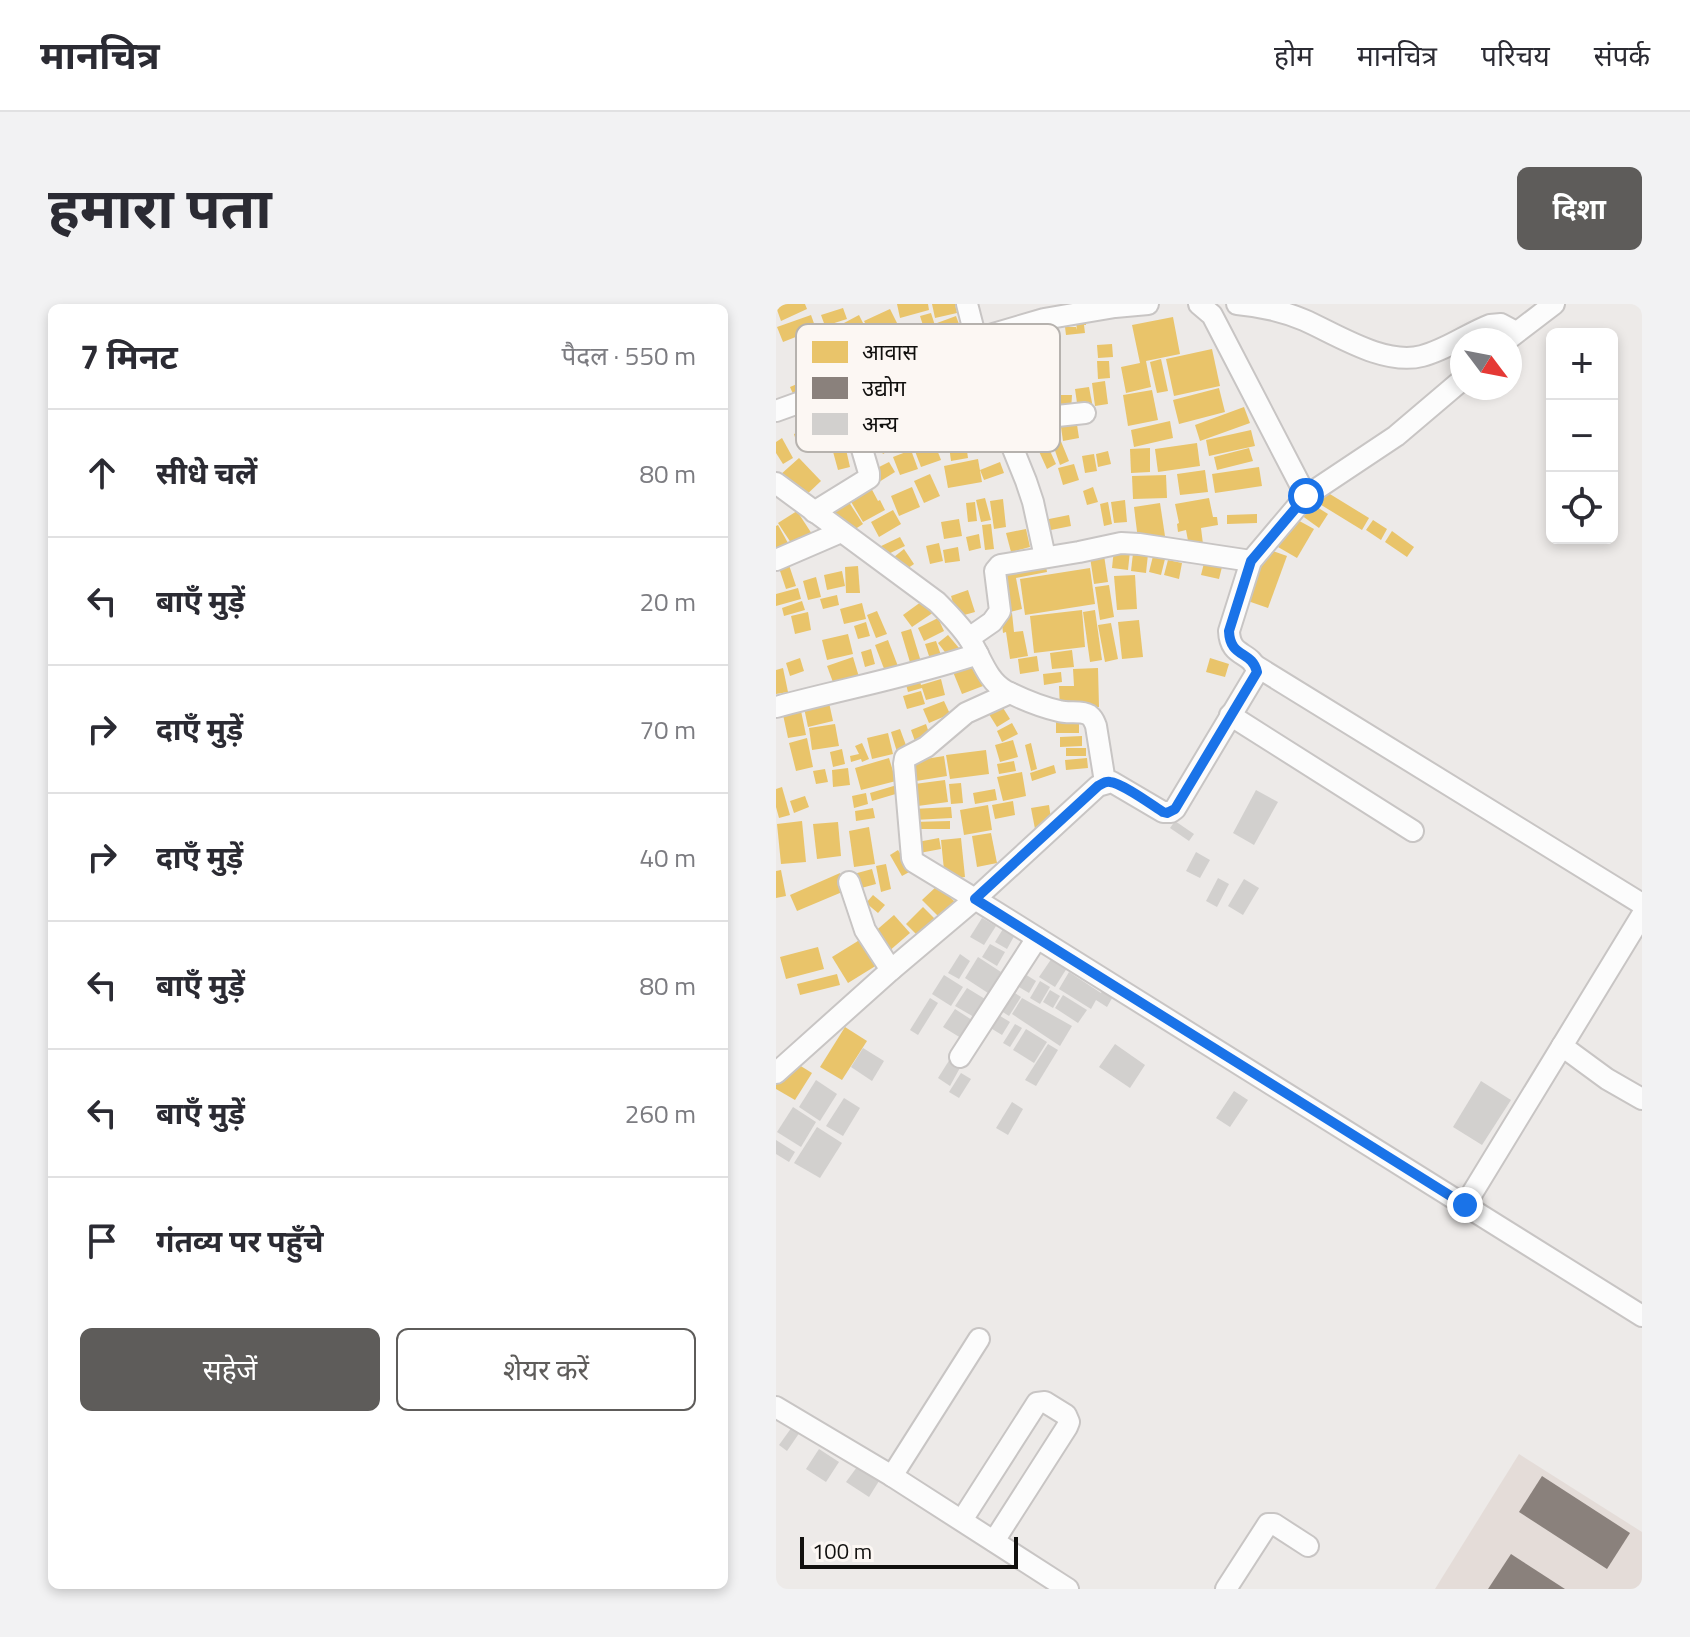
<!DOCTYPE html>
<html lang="hi">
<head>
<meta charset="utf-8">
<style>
	:root { --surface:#fff; --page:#f2f2f3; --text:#2b2b33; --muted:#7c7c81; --line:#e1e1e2; --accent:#5e5c5a }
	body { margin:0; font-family:"Titillium Web","Noto Sans Devanagari",sans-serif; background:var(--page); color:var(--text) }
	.controls { position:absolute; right:24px; top:24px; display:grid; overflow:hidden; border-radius:12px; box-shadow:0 4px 12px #0003 }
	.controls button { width:72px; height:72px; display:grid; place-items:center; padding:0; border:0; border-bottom:2px solid var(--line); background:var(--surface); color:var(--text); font:40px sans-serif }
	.compass { position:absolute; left:674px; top:24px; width:72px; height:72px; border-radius:50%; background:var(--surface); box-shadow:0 4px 12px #0003; rotate:122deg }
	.scale { position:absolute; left:24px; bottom:20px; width:218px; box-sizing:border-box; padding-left:8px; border:4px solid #11100e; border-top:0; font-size:22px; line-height:28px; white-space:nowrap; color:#11100e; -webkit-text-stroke:6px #fcf7f3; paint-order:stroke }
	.stop { position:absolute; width:24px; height:24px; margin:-18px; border:6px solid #1a73e8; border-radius:50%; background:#fff }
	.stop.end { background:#1a73e8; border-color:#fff; box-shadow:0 2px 8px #0008 }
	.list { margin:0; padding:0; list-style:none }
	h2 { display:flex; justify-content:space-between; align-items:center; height:104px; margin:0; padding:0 32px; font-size:34px }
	h2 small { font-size:26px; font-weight:400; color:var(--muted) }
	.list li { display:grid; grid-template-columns:52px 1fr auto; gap:24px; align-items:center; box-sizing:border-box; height:128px; padding:0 32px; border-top:2px solid var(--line) }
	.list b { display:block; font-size:30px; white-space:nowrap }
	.list em { font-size:26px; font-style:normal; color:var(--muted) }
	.actions { display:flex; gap:16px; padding:24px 32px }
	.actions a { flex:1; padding:18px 0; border:2px solid var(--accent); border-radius:12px; text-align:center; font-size:28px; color:var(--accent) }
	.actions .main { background:var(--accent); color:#fff }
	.icon { flex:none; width:44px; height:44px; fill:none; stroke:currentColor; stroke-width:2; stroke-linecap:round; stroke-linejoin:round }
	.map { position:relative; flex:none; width:866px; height:1285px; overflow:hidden; border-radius:12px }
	header { display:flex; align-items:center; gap:48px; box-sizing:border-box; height:112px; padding:0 40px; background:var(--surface); border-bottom:2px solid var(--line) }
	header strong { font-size:38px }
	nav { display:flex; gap:44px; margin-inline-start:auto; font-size:28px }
	.intro { display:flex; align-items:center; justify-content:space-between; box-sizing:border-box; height:192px; padding:0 48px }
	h1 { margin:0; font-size:56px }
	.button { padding:20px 36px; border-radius:12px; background:var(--accent); color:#fff; font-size:28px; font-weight:700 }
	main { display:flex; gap:48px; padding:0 48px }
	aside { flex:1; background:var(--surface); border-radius:12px; box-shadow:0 4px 12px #0003 }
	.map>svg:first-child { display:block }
</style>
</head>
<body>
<header>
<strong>मानचित्र</strong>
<nav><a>होम</a><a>मानचित्र</a><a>परिचय</a><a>संपर्क</a></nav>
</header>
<div class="intro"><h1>हमारा पता</h1><a class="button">दिशा</a></div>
<main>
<aside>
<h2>7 मिनट<small>पैदल · 550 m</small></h2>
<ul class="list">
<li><svg class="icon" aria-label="ahead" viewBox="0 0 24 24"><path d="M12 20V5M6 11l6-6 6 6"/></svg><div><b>सीधे चलें</b></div><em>80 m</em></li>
<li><svg class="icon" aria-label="left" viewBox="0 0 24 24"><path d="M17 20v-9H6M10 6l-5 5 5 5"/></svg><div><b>बाएँ मुड़ें</b></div><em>20 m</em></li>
<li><svg class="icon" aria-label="right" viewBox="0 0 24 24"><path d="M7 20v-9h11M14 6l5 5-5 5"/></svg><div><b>दाएँ मुड़ें</b></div><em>70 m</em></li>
<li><svg class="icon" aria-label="right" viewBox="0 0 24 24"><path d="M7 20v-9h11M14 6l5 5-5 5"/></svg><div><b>दाएँ मुड़ें</b></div><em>40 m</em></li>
<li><svg class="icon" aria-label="left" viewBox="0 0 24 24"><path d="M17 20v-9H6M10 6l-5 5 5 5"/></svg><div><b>बाएँ मुड़ें</b></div><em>80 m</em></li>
<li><svg class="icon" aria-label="left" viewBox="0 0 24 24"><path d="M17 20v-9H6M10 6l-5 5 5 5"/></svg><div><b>बाएँ मुड़ें</b></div><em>260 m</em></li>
<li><svg class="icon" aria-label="arrive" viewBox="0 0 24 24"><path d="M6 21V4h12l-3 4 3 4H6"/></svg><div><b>गंतव्य पर पहुँचे</b></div></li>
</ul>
<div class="actions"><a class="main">सहेजें</a><a>शेयर करें</a></div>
</aside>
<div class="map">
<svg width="866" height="1285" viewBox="0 0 866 1285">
	<rect width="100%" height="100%" fill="#edeae8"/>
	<polygon fill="#e4dcd8" points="743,1150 866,1228 866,1285 659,1285"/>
	<g fill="#e9c46a">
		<polygon points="6,0 29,0 31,5 5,17 0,3"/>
		<polygon points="121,0 152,0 153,6 124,14"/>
		<polygon points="156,0 179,0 181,9 159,14"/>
		<polygon points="67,4 71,15 49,22 45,11"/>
		<polygon points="114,5 124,25 98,37 88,17"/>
		<polygon points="155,9 163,34 152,37 144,12"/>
		<polygon points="309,10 310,21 308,21 309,29 290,31 289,23 300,23 301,26 299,11"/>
		<polygon points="35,11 40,25 7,38 1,23"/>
		<polygon points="83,11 93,31 77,39 68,19"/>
		<polygon points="180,12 186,28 167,36 161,19"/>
		<polygon points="397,13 404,50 370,57 375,83 350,89 345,63 364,59 356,21"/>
		<polygon points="336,40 337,53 322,54 321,41"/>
		<polygon points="436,45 444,82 398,92 390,55"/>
		<polygon points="385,55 392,87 381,89 374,58"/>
		<polygon points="321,57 333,57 334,74 322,75"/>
		<polygon points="35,74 39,83 18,92 14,83"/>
		<polygon points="329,77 332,100 319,102 316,79"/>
		<polygon points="313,83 317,104 302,106 299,85"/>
		<polygon points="443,84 449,108 403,120 397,96"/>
		<polygon points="376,86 382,116 352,122 347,91"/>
		<polygon points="263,91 296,91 295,106 263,105"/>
		<polygon points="468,103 474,119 424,137 419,121"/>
		<polygon points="300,114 303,134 287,137 284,116"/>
		<polygon points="394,117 397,134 358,143 355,126"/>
		<polygon points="118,119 128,137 107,150 96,131"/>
		<polygon points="47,120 50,130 21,140 18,130"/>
		<polygon points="475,126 479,142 433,152 430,136"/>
		<polygon points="189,133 192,154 175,157 172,135"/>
		<polygon points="6,134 17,154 7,160 0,149 0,138"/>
		<polygon points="157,135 165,156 145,163 137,142"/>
		<polygon points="284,135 293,157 284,161 276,138"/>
		<polygon points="270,138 280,160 271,165 261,143"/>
		<polygon points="421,139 424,162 382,168 379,145"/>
		<polygon points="69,141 74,163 62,166 56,144"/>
		<polygon points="374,144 374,168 355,169 354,145"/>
		<polygon points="473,144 477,157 441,166 438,153"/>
		<polygon points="135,146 142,165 124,171 117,153"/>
		<polygon points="332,147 335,160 322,163 320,150"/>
		<polygon points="318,150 321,167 309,169 306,152"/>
		<polygon points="23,154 45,177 26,195 4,171"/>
		<polygon points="202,155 206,178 172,184 168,162"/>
		<polygon points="113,158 119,168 103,178 97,166"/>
		<polygon points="224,158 228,169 208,176 204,166"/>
		<polygon points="298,160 303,176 287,181 282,164"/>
		<polygon points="483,163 486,182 439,189 436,170"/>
		<polygon points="429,166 432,188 404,191 401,170"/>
		<polygon points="154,170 164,192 148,199 138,177"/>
		<polygon points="390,171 391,194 357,195 356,172"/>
		<polygon points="93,180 102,197 104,196 109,206 87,218 71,191"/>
		<polygon points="136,183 144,203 123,212 115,192"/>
		<polygon points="317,183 322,198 311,201 307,187"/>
		<polygon points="549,187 593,214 586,226 542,199"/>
		<polygon points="69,192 87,220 70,231 53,202"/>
		<polygon points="209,194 215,216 205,218 200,196"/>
		<polygon points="433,194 437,213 441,213 442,221 425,224 427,240 413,242 410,226 402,228 401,220 403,219 399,200"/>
		<polygon points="227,195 230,223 218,225 214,197"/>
		<polygon points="349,196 351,218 338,219 335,198"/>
		<polygon points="199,198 201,217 192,218 190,199"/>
		<polygon points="332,198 336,220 328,222 324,200"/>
		<polygon points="533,198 552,210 543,224 525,211"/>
		<polygon points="384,199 389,232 362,236 358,203"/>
		<polygon points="117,206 125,220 103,233 95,218"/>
		<polygon points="21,207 36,230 17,242 2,219"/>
		<polygon points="481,210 481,219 451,220 451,211"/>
		<polygon points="293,211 295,222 270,227 268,216"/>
		<polygon points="518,214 538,225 521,254 502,243"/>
		<polygon points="183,215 186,232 168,235 165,218"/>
		<polygon points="597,216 611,225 605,236 590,226"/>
		<polygon points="215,220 218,245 209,246 206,221"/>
		<polygon points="2,221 12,239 0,246 0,222"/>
		<polygon points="250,225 254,243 235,248 230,229"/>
		<polygon points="616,227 638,243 631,253 609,238"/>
		<polygon points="203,230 205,244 193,247 190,233"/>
		<polygon points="124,233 129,242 106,253 101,244"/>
		<polygon points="163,239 167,257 154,260 150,242"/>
		<polygon points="182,243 184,257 169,259 167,246"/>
		<polygon points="488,244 511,252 492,304 469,296"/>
		<polygon points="128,245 138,260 128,267 118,253"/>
		<polygon points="338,245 354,247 352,266 336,264"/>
		<polygon points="357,249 372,250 370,269 355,267"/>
		<polygon points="328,251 332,278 318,280 314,253"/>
		<polygon points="377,252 389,255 385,271 373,268"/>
		<polygon points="269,256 271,268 240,274 246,305 234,308 226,264"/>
		<polygon points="392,256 406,259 403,275 388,271"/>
		<polygon points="428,259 446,263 443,275 425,271"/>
		<polygon points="13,261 20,282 10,285 3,264"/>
		<polygon points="82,262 84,289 70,289 69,263"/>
		<polygon points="314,264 319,300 249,311 244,275"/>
		<polygon points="66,267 69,282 51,286 48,271"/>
		<polygon points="359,271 361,305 341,306 338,272"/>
		<polygon points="40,273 45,293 32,296 27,277"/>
		<polygon points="333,281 338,313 324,316 319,283"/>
		<polygon points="22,284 25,295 0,302 0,290"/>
		<polygon points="192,286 199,308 181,313 175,292"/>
		<polygon points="61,291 63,301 47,305 44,295"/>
		<polygon points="149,295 158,308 136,323 127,311"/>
		<polygon points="26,297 29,306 8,312 6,304"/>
		<polygon points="86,299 90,315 68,320 64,305"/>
		<polygon points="306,306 309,343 258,349 254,312"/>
		<polygon points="319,306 326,356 314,358 307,308"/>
		<polygon points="101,307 111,330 100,334 91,311"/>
		<polygon points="32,308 35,326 19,330 15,312"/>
		<polygon points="236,309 238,328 247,327 252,352 234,355 230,328 227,329 225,310"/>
		<polygon points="162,314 168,327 148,337 142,324"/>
		<polygon points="363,316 367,353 346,355 342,318"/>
		<polygon points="90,318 94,332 82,335 78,322"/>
		<polygon points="335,319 342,355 329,358 322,321"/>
		<polygon points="135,325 146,361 136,365 125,328"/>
		<polygon points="72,330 77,350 51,356 46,336"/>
		<polygon points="172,331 183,344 172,352 162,339"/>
		<polygon points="112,336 123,365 110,370 99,341"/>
		<polygon points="160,337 165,351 154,355 149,340"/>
		<polygon points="95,345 99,360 89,363 85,348"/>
		<polygon points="296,346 298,363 276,365 274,349"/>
		<polygon points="261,352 263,367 244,370 242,355"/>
		<polygon points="77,353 83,373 58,381 51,362"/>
		<polygon points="24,354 28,367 14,372 10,359"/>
		<polygon points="434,354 453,360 449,373 430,368"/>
		<polygon points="196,355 207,382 186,390 175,363"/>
		<polygon points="7,364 12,388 0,390 0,366"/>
		<polygon points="322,364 323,403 284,404 283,382 298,382 297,365"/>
		<polygon points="285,368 286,378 268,381 267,370"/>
		<polygon points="142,370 145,381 165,375 169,391 150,396 146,384 132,388 128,373"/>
		<polygon points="145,387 149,400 131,405 127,392"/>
		<polygon points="52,394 57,417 32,423 27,399"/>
		<polygon points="168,397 174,410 153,419 147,405"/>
		<polygon points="224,399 234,415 221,423 211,407"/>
		<polygon points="24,402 30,431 12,434 6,406"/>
		<rect x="280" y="416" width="23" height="13"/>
		<polygon points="236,419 242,430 226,438 221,427"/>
		<polygon points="59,420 63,442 36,446 33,424"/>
		<polygon points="150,420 155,435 140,440 135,426"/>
		<polygon points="124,425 131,444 121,448 115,428"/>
		<polygon points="112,429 117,450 96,455 91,434"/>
		<polygon points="306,432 306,442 284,443 284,433"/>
		<polygon points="31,434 37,463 20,467 13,439"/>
		<polygon points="237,436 242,453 224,458 219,441"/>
		<polygon points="86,439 93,455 86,458 85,455 75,458 74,452 83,450 79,442"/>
		<polygon points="255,439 261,465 255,467 249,441"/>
		<rect x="290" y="444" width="20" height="8"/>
		<polygon points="66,445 69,460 57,463 54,448"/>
		<polygon points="210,446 213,470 174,475 170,451"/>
		<polygon points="168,452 171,472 134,478 131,458"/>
		<polygon points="113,454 120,477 85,486 79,464"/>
		<polygon points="311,454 312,464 290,466 289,456"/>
		<polygon points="238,457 240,467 223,470 221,460"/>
		<polygon points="278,461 280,469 256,477 254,469"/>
		<polygon points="72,464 74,481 57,483 56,466"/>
		<polygon points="49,465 52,478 40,480 37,467"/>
		<polygon points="246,468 250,492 227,497 221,473"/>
		<polygon points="169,476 172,498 134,503 131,481"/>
		<polygon points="185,479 187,499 175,500 173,480"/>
		<polygon points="121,481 123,489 96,497 94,489"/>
		<polygon points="6,483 14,511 3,514 0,503 0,485"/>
		<polygon points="219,485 221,496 199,500 197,489"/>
		<polygon points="90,489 92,500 78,504 76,492"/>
		<polygon points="29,492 33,503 18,509 14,497"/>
		<polygon points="237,497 239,511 219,515 216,501"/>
		<polygon points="212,501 216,526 188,531 184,506"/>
		<polygon points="273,501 276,522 259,525 255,504"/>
		<polygon points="175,503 176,514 138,516 137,505"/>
		<polygon points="97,504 99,514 80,517 79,507"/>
		<polygon points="26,517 30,558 5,560 1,520"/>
		<polygon points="174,517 174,525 137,525 137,518"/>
		<polygon points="62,518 65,552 41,555 37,520"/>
		<polygon points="93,523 99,560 78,563 73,527"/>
		<polygon points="215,529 221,559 201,563 196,532"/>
		<polygon points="163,534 165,545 138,550 136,539"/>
		<polygon points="185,534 189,573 169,576 165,536"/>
		<polygon points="122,546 135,567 126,572 114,551"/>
		<polygon points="110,560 115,585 105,588 100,562"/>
		<polygon points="96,565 100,580 78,586 74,571"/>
		<polygon points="5,566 10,592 0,594 0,567"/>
		<polygon points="64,569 71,586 21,607 14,591"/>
		<polygon points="162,581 180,599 164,614 146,596"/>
		<polygon points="97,591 109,601 102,609 90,599"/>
		<polygon points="147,603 159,615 142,632 130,620"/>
		<polygon points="118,611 134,629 112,648 96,630"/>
		<polygon points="90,632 106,658 72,679 56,653"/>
		<polygon points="42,643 48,665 10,675 4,653"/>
		<polygon points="61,670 64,681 24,691 21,680"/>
		<polygon points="69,723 91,737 66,776 44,763"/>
		<polygon points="15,756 36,769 19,796 0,785 0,781"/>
	</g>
	<g fill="#8a817c">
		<polygon points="766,1172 854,1229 831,1265 743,1208"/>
		<polygon points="735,1250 789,1285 712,1285"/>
	</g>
	<g fill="#d2d0ce">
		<polygon points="480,486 502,498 478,541 457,529"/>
		<polygon points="399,517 418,530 413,537 394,524"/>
		<polygon points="420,548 434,556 424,574 410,567"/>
		<polygon points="442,574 453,580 441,603 430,597"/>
		<polygon points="468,575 483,584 467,611 452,602"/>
		<polygon points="206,614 220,622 208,641 194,633"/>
		<polygon points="230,620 241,627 231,645 219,638"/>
		<polygon points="214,640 229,648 221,662 206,653"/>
		<polygon points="184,650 194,657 183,675 172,669"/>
		<polygon points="202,653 225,668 212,689 189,674"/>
		<polygon points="276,654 291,664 279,683 263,673"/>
		<polygon points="244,667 260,677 253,689 236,679"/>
		<polygon points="293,668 325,689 329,683 339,689 331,703 320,696 315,705 283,685"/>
		<polygon points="168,671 187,683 175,702 156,690"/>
		<polygon points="264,677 274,683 264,700 254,694"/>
		<polygon points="191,684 209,695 198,713 179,702"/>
		<polygon points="231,684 245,693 233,712 219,703"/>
		<polygon points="274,686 284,692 277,704 267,698"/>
		<polygon points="287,691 311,706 302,719 279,704"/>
		<polygon points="154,694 162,699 142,731 134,726"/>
		<polygon points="246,694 296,722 284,742 236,710"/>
		<polygon points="179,705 196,716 185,734 167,723"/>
		<polygon points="216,707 234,718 226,731 208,720"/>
		<polygon points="239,720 246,724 234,743 227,739"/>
		<polygon points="250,725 271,738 258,759 237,746"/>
		<polygon points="272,740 282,746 260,782 249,776"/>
		<polygon points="339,740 369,761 354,784 323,763"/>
		<polygon points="87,744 108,757 96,777 75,763"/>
		<polygon points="174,755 185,762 174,782 162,774"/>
		<polygon points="185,769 195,775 183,794 173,788"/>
		<polygon points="40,776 61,790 44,817 23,803"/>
		<polygon points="705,777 735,796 706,841 677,823"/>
		<polygon points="458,787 472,796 454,823 440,814"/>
		<polygon points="68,794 84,804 67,832 50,822"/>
		<polygon points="236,798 247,805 232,831 220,824"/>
		<polygon points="17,803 40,818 25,843 1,828"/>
		<polygon points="41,823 66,839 44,874 18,859"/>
		<polygon points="0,836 19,848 13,858 0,850"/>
		<polygon points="16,1123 24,1128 11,1147 3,1141"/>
		<polygon points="43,1145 63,1158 50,1178 30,1165"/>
		<polygon points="81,1163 103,1177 93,1193 70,1178"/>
	</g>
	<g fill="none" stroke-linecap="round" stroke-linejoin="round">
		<g stroke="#c8c5c4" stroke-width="24">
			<g id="minor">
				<polyline points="191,0 200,35"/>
				<polyline points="423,0 436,11 530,192"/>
				<path d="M461 0C483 2 507 7 528 16 560 30 608 62 646 52 670 46 691 30 714 21L725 20 740 28"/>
				<polyline points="195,36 204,79 209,87 222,98 225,104 231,130 250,177 257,198 269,253"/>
				<polyline points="731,36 778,0"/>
				<polyline points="0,107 61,85 137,51 200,35 268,15 339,3 372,0"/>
				<polyline points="227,114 272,113 309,109"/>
				<path d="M0 179 161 298C173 310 185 322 194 336 205 353 211 377 230 387 246 395 265 403 283 407 292 410 305 406 313 411 318 415 318 417 320 422L329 478"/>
				<polyline points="38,208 93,174 93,169 83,135"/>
				<polyline points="0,256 65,228"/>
				<polyline points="193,334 216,318 224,307 219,267 224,261 303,248 345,239 363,240 475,257"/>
				<polyline points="480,362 866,600"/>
				<polyline points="234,389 190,409 150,443 129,454 128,460 136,554 138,558 199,595 866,1012"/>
				<path d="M0 403C67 385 136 372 202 350"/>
				<polyline points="454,411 637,527"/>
				<polyline points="73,578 89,626 115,666"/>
				<polyline points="786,742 831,775 866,795"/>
				<polyline points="184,753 261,634"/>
				<path d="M0 769 115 666 199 595 322 482 336 478 387 508H395L399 505 481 368C476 346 454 355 453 327L475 257 530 192 620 132 686 76"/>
				<polyline points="689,901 866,611"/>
				<polyline points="0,1103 116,1172 292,1285"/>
				<polyline points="116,1172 203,1035"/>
				<polyline points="186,1216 261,1099 269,1098 290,1111 293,1118 291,1123 218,1237"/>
				<polyline points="450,1285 492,1220 498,1220 532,1242"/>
			</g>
		</g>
		<use href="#minor" stroke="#fcfcfc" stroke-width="20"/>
	</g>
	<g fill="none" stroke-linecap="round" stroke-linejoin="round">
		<path stroke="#1a73e8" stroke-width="10" d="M530 192 475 257 453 327C454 355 476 346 481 368L399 505 391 509 387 508C376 501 346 479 334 478 329 477 326 480 322 482L199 595 689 901"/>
	</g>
	<rect x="20" y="20" width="264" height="128" rx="12" fill="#fcf7f3" stroke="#b6b2ae" stroke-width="2"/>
	<rect x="36" y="37" width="36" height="22" fill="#e9c46a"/>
	<rect x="36" y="73" width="36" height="22" fill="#8a817c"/>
	<rect x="36" y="109" width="36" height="22" fill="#d2d0ce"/>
	<g font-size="22" fill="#11100e">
		<text x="86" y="56">आवास</text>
		<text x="86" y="92">उद्योग</text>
		<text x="86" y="128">अन्य</text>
	</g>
</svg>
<div class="controls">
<button>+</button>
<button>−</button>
<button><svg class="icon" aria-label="locate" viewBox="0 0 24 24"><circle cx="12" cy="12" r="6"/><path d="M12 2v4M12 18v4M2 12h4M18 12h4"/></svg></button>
</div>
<svg class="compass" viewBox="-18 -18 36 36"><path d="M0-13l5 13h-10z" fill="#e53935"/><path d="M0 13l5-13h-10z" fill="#7c7c81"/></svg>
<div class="scale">100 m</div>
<div class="stop" style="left:530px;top:192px"></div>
<div class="stop end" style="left:689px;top:901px"></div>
</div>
</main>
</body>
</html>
